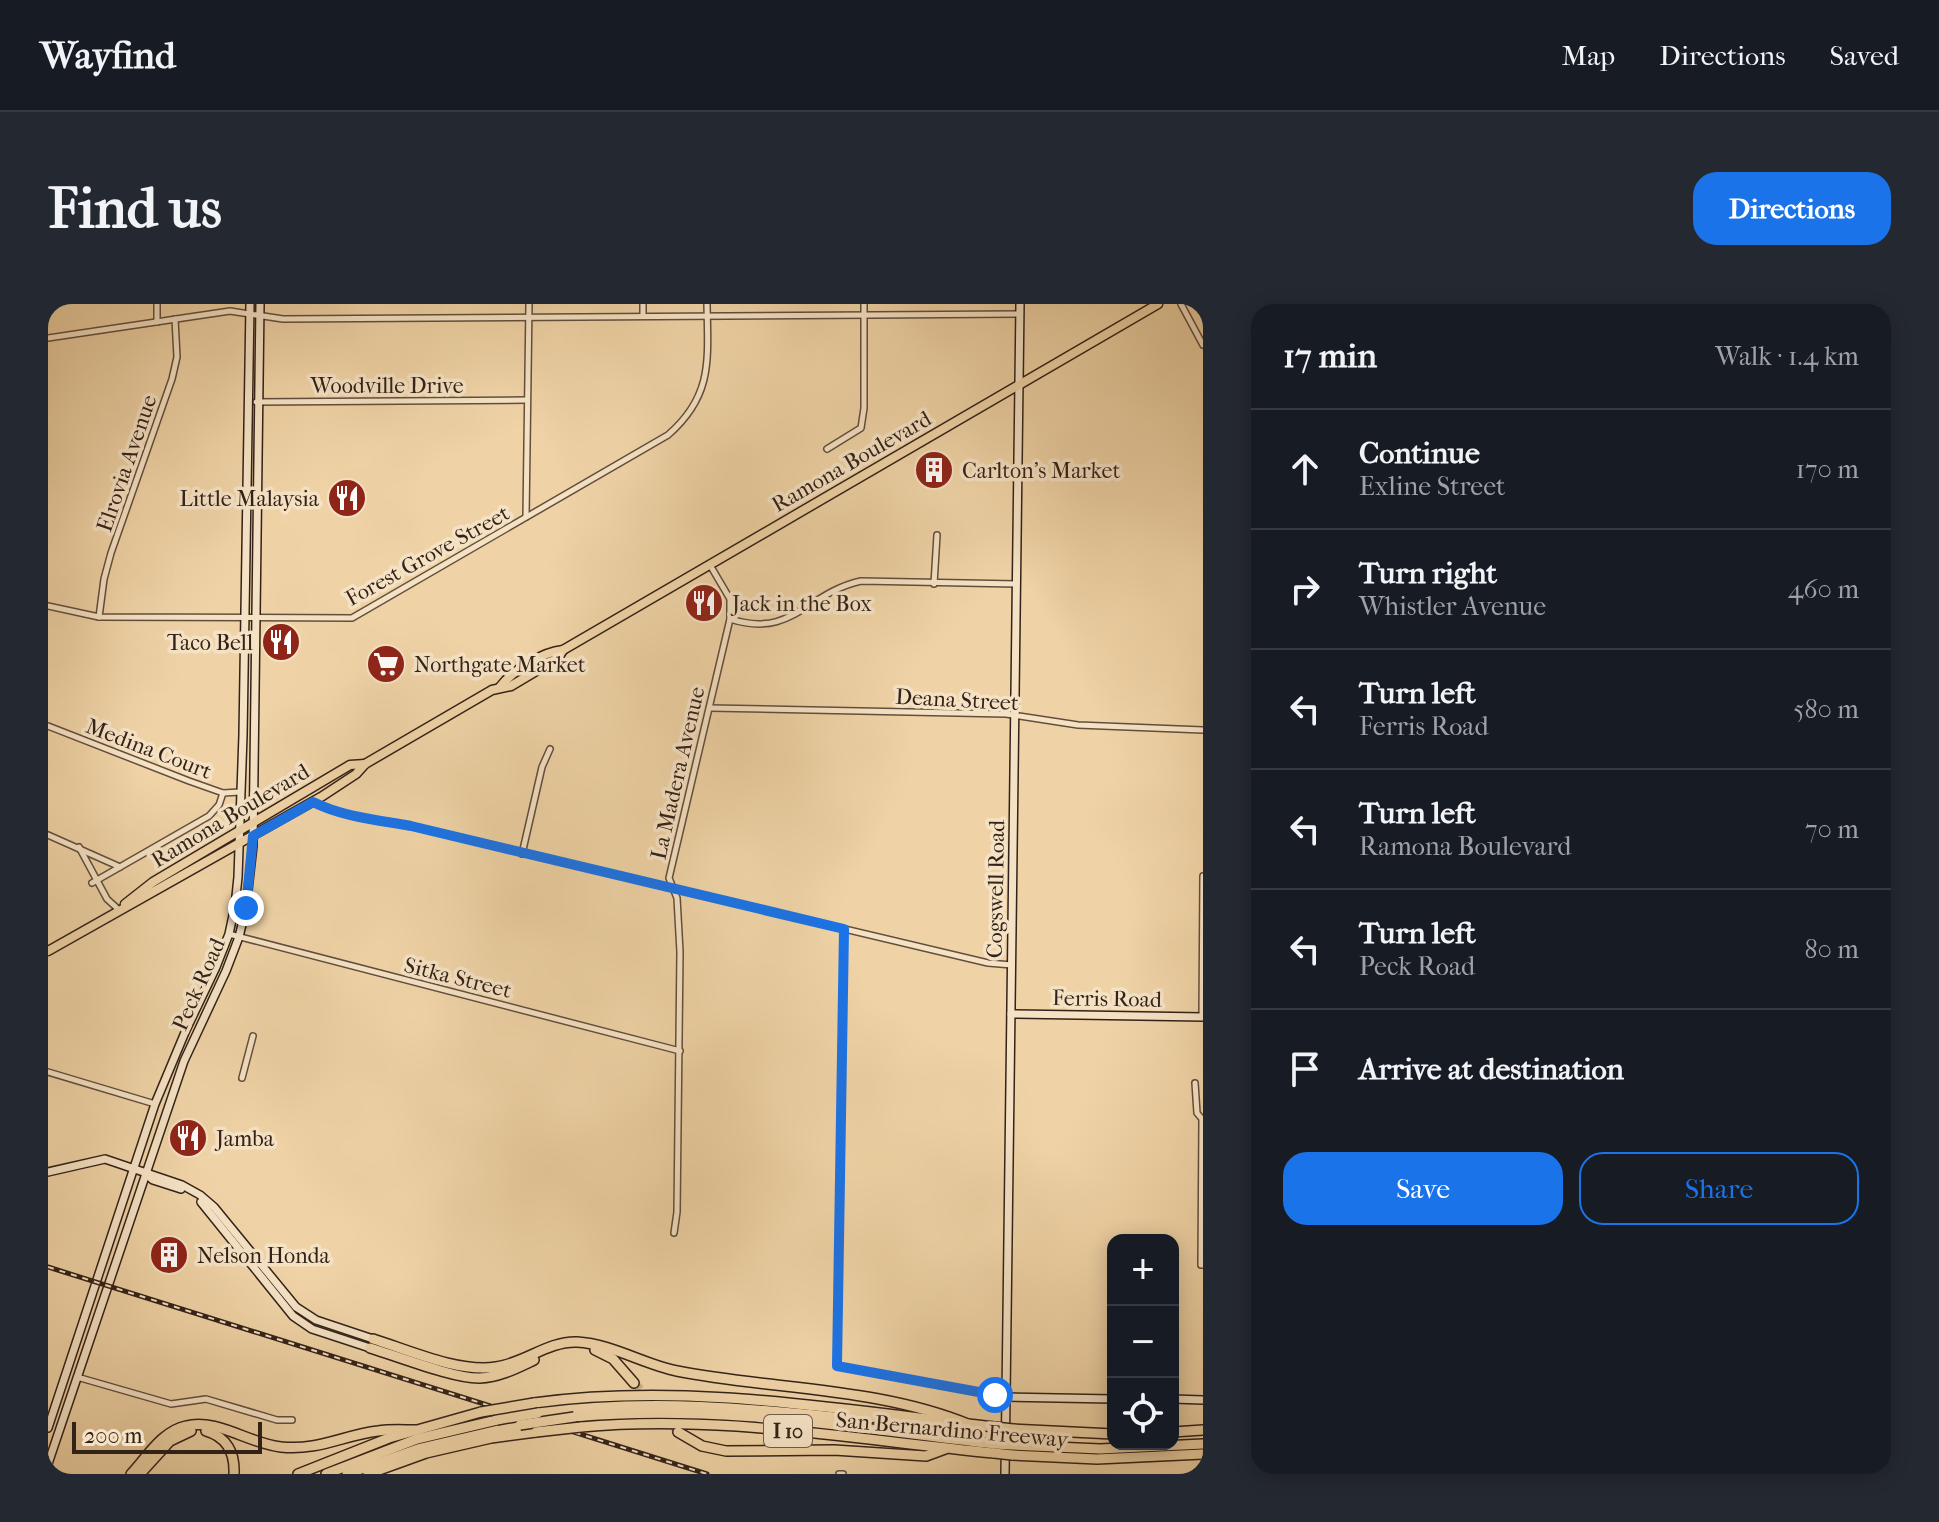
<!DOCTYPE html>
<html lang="en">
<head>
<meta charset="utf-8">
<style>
	:root { --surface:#171b24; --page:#242831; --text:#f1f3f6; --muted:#9ea1a6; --line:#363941; --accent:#1a73e8 }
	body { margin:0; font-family:"IM FELL French Canon",serif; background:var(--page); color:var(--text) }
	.controls { position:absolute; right:24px; bottom:24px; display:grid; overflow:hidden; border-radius:16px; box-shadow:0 4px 20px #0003 }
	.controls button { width:72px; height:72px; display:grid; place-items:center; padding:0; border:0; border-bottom:2px solid var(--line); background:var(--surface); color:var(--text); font:40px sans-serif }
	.scale { position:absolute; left:24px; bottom:20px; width:190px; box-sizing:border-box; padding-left:8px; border:4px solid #332218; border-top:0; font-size:22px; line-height:28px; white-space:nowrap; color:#332218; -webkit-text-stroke:6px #f5e2c5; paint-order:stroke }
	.stop { position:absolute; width:24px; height:24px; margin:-18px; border:6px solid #1a73e8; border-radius:50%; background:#fff }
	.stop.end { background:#1a73e8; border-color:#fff; box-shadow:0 2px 8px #0008 }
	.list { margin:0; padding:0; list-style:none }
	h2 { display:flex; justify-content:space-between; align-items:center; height:104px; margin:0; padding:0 32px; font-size:34px }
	h2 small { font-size:26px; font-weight:400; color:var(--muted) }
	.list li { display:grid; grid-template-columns:52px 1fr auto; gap:24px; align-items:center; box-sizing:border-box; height:120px; padding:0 32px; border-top:2px solid var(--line) }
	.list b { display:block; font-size:30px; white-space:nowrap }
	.list p { margin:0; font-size:26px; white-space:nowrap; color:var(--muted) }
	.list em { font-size:26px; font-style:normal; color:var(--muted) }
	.actions { display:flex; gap:16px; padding:24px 32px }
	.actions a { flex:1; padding:18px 0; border:2px solid var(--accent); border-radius:24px; text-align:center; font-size:28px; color:var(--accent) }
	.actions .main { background:var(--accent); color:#fff }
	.icon { flex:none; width:44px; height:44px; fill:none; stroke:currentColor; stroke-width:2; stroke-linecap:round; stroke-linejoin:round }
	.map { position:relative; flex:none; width:1155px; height:1170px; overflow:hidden; border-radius:24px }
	header { display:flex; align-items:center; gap:48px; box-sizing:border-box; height:112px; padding:0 40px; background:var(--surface); border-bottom:2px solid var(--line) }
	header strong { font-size:38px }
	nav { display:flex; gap:44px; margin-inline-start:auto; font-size:28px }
	.intro { display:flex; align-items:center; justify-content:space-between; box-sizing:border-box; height:192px; padding:0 48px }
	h1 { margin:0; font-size:56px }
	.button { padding:20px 36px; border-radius:24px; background:var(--accent); color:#fff; font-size:28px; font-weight:700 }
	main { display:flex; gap:48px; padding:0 48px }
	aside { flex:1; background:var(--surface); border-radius:24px; box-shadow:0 4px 20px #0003 }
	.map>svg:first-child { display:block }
</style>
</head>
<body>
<header>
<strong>Wayfind</strong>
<nav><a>Map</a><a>Directions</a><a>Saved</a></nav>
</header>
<div class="intro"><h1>Find us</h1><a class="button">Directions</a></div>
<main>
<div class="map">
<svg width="1155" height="1170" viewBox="0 0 1155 1170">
	<rect width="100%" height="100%" fill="#efd3a6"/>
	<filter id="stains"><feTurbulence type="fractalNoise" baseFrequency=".0025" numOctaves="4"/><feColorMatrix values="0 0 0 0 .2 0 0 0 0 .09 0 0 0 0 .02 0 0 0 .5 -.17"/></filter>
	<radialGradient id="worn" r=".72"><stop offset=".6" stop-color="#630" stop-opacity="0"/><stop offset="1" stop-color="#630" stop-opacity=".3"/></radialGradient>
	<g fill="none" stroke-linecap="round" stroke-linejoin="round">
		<polyline stroke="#c9b08a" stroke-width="9" stroke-dasharray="9 4.5" stroke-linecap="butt" points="586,1079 627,1124"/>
		<g stroke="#624e3c" stroke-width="8">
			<g id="street">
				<polyline points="109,0 109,18"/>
				<polyline points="595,0 595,12"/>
				<polyline points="1133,0 1155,41"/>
				<polyline points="0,34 182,7 235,15 972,10"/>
				<polyline points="208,98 479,96"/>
				<polyline points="779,145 813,124 816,104 816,0"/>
				<polyline points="478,213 481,0"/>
				<polyline points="886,280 889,231"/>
				<path d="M0 302 51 313 304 314 620 131C665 92 660 56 659 0"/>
				<polyline points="51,313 56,275 63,249 124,75 129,53 127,15"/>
				<path d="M682 315C745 335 758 289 813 277L969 280"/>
				<polyline points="662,404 958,410 1030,421 1155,426"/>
				<polyline points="0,422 141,477 175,489 192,488"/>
				<path d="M265 498C295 513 331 516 363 522L940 659 964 661"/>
				<polyline points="0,531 72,563"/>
				<polyline points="31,543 59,595 70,605"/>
				<polyline points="474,550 494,463 502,445"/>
				<polyline points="44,579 161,512 171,501 175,489"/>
				<polyline points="796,625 789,1062 957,1093"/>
				<polyline points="181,630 632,747"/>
				<polyline points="1154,713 1155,572"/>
				<polyline points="0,768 107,800"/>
				<polyline points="194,774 205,732"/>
				<polyline points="1147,779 1149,809 1154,815 1153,961 1155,961"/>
				<polyline points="626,929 629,908 632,648 629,594 621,574 682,315 682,295 662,261"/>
				<polyline points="29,1073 123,1100 158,1095 229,1116 244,1116"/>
				<polyline points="791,1170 795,1170"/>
			</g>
		</g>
		<g stroke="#332218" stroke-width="10">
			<g id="secondary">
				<polyline points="963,710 1155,713"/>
				<polyline points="0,868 57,855 134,881 152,891 166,903 248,1003 268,1016 325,1035"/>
				<polyline points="100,872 105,876 133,885"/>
				<polyline points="153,898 245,1012 264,1025 322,1044"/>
				<polyline points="957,1093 1065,1095"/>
				<polyline points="1125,1095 1155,1096"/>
				<polyline points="0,1124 107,800 138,726 168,663 181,630 187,602 190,573 195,431 202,0"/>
				<polyline points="0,1160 136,757 178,667 191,633 198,604 205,542 212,0"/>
				<polyline points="957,1170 972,0"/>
			</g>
		</g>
		<g stroke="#332218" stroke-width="11">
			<g id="primary">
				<path d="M452 383C464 367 494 348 515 346L1110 0"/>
				<polyline points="77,600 105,578 302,461 317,460"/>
				<polyline points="0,647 273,493 308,470 317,460 444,386 463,382 510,354 515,346"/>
			</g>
		</g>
		<g stroke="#332218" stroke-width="12">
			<g id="highway">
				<path d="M325 1035C360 1046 411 1069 448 1063 477 1059 500 1037 529 1038 564 1040 595 1060 629 1067 726 1086 830 1083 922 1121"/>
				<path d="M322 1044C349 1052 407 1075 432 1074 452 1073 469 1064 486 1056"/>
				<polyline points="547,1046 565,1055 586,1079"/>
				<path d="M486 1099C640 1078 794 1106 947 1123"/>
				<path d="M490 1109C599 1094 705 1104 815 1116L831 1112"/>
				<path d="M526 1113C667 1100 807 1124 947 1140"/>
				<path d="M533 1123C671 1110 809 1136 946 1149"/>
				<polyline points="965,1125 1065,1130"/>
				<path d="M158 1127C179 1133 187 1149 186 1170"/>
				<polyline points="630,1128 654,1142 678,1147 786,1146 878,1152 897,1145"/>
				<polyline points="1125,1128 1155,1126"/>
				<polyline points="964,1141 1052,1145 1155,1140"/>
				<polyline points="964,1151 1049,1155 1155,1150"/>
				<path d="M83 1170C99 1153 114 1127 138 1122 169 1114 202 1140 233 1143 270 1147 296 1131 330 1127 342 1125 355 1126 367 1126"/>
				<polyline points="92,1170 122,1137 143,1127"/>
				<polyline points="250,1170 341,1134 433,1108"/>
				<polyline points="278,1170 369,1135 449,1116"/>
				<polyline points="299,1170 370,1145 472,1121"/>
				<polyline points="320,1170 378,1149 443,1134 488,1128"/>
			</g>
		</g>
		<use href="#street" stroke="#f5e2c5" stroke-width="5"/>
		<use href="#secondary" stroke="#f5e2c5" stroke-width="7"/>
		<use href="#primary" stroke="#efd3a6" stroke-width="8"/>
		<use href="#highway" stroke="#efd3a6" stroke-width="9"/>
		<g stroke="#332218" stroke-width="5">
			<polyline id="rail" points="0,963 659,1170"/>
		</g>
		<use href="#rail" stroke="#f5e2c5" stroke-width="2" stroke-dasharray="6" stroke-linecap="butt"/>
		<g stroke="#332218" stroke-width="12" stroke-linecap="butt">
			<g id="highway-bridge">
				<polyline points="433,1108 486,1099"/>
				<polyline points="449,1116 490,1109"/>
				<polyline points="472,1121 526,1113"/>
				<polyline points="947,1123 965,1125"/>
				<polyline points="488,1128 533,1123"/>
				<polyline points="947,1140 964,1141"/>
				<polyline points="946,1149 964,1151"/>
			</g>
		</g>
		<use href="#highway-bridge" stroke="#efd3a6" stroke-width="9"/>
	</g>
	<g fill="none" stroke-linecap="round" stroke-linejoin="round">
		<path stroke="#1a73e8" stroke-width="10" d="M198 604 205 532 265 498C295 513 330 516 363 522L796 625 789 1062 947 1091"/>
	</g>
	<defs>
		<g id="building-disc" transform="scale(2)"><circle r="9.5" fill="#8f2418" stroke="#f5e2c5"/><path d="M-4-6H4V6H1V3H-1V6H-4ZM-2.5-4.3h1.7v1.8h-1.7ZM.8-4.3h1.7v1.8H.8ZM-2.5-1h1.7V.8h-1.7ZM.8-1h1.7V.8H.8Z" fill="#fff"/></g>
		<g id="restaurant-disc" transform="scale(2)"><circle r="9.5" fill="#8f2418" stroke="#f5e2c5"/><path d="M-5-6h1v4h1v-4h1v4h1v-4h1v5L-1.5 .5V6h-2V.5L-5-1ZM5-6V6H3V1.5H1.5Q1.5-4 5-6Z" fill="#fff"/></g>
		<g id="supermarket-disc" transform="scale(2)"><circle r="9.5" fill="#8f2418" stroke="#f5e2c5"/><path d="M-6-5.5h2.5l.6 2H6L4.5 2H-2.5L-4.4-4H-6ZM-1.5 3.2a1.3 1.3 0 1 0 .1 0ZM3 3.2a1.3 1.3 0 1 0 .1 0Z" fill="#fff"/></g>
	</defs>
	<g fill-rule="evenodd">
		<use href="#building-disc" x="886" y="166"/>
		<use href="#restaurant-disc" x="299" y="194"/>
		<use href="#restaurant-disc" x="656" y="299"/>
		<use href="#restaurant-disc" x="233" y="338"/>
		<use href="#supermarket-disc" x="338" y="360"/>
		<use href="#restaurant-disc" x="140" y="834"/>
		<use href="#building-disc" x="121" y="951"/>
	</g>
	<g text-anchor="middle" stroke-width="7" stroke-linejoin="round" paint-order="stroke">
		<rect fill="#f5e2c5" stroke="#6d5c4c" stroke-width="2" x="716" y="1111" width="48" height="32" rx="6"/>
		<g font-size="20" font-weight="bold" fill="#332218">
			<text x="740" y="1134">I 10</text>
		</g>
		<g font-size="22" fill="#332218" stroke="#f5e2c5">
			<text x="339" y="89">Woodville Drive</text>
			<text transform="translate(803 157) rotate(-30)" y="8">Ramona Boulevard</text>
			<text transform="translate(78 159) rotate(-71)" y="8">Elrovia Avenue</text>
			<text transform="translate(379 251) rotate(-29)" y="8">Forest Grove Street</text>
			<text transform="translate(909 395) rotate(3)" y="8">Deana Street</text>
			<text transform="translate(101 444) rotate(21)" y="8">Medina Court</text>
			<text transform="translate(629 469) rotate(-77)" y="8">La Madera Avenue</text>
			<text transform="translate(182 511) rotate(-31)" y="8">Ramona Boulevard</text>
			<text transform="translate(947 585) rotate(-89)" y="8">Cogswell Road</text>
			<text transform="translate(410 673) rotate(14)" y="8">Sitka Street</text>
			<text transform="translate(150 680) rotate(-66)" y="8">Peck Road</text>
			<text transform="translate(1059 694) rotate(1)" y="8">Ferris Road</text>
			<text transform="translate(904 1125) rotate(5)" y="8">San Bernardino Freeway</text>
		</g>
		<g font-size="22" fill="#332218" stroke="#f5e2c5" text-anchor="start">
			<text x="914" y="174">Carlton's Market</text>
			<text x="271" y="202" text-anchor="end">Little Malaysia</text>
			<text x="684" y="307">Jack in the Box</text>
			<text x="205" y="346" text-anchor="end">Taco Bell</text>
			<text x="366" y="368">Northgate Market</text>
			<text x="168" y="842">Jamba</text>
			<text x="149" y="959">Nelson Honda</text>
		</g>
	</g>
	<rect width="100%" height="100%" filter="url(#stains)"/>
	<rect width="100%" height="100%" fill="url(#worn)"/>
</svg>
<div class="controls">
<button>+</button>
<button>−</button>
<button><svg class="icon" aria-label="locate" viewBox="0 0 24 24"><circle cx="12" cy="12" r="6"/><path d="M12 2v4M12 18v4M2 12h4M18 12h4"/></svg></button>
</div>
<div class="scale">200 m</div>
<div class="stop" style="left:947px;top:1091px"></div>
<div class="stop end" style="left:198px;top:604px"></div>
</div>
<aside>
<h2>17 min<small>Walk · 1.4 km</small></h2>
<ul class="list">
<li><svg class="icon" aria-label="ahead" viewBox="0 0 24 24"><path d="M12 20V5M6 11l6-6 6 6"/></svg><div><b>Continue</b><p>Exline Street</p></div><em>170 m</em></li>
<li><svg class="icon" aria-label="right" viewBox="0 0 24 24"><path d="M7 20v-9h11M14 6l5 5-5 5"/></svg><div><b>Turn right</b><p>Whistler Avenue</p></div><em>460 m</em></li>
<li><svg class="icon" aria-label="left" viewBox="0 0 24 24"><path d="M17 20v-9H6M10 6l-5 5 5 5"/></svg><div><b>Turn left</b><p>Ferris Road</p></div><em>580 m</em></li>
<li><svg class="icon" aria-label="left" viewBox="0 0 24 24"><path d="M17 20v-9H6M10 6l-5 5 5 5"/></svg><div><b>Turn left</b><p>Ramona Boulevard</p></div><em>70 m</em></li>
<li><svg class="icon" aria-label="left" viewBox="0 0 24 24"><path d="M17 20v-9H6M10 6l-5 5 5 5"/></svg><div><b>Turn left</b><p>Peck Road</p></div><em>80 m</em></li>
<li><svg class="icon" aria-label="arrive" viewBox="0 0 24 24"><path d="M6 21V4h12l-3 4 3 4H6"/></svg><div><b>Arrive at destination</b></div></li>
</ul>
<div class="actions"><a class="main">Save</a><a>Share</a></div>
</aside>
</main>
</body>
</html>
